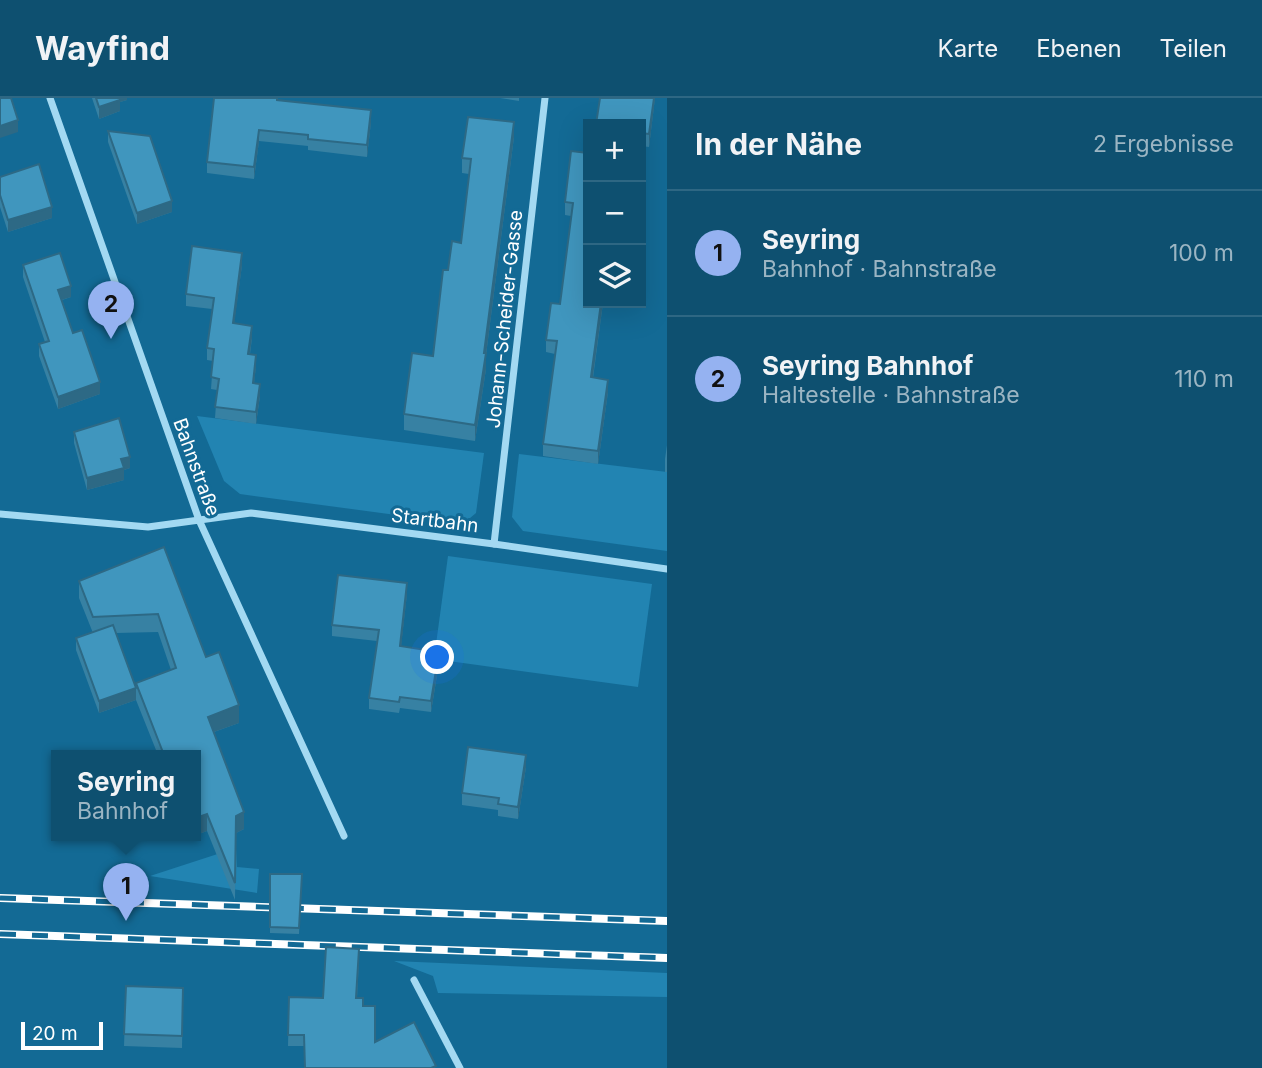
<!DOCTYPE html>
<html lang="de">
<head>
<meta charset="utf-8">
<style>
	:root { --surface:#0e5070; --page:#175775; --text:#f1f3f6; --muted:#9bb5c3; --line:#2e6783; --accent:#95b2f1 }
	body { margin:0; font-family:Inter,sans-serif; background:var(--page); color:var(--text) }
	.controls { position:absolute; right:21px; top:21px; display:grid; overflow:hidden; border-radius:0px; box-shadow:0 7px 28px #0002 }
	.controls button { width:63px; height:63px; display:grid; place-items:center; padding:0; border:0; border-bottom:2px solid var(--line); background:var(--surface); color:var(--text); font:35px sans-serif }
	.scale { position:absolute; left:21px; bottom:18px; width:82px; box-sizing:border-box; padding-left:7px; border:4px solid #fff; border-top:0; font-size:19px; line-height:24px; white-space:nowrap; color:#fff; -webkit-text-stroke:5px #136a95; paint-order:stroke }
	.you { position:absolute; left:438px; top:560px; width:24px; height:24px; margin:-18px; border:5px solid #fff; border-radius:50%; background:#1a73e8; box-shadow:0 0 0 10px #1a73e833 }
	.badge { display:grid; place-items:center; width:46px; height:46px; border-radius:50%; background:var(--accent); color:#111; font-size:23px; font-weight:700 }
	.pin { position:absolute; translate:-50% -58px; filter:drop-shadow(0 2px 4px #0008) }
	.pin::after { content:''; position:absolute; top:37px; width:24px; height:21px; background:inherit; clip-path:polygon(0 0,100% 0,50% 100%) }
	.popup { position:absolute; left:51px; top:652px; width:150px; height:91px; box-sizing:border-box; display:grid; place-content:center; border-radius:0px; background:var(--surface); filter:drop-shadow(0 2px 5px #0005); font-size:23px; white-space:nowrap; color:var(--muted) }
	.popup b { font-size:26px; color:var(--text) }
	.popup::after { content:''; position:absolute; left:50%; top:100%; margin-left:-14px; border:14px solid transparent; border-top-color:var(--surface) }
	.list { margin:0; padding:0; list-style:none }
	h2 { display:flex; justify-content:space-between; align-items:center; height:91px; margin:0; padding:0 28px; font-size:30px }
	h2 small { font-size:23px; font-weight:400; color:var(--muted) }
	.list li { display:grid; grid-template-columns:46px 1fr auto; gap:21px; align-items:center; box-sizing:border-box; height:126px; padding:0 28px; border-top:2px solid var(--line) }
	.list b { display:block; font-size:26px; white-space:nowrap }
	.list p { margin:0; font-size:23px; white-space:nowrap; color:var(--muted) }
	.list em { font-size:23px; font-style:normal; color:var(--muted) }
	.icon { flex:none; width:38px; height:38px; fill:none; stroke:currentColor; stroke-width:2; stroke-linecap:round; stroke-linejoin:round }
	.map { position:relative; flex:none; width:667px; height:970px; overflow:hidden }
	header { display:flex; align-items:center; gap:42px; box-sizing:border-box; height:98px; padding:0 35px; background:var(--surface); border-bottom:2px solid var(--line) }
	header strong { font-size:33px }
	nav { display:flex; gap:38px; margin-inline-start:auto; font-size:24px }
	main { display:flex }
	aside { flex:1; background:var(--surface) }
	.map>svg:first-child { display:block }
</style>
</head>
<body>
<header>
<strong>Wayfind</strong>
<nav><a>Karte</a><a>Ebenen</a><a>Teilen</a></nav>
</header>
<main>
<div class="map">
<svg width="667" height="970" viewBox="0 0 667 970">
	<rect width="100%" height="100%" fill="#136a95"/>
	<g fill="#2284b2">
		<polygon points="197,318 484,355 476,415 463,426 240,396 224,383"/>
		<polygon points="519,356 667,374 667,453 523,433 512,419"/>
		<polygon points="448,458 652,486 638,589 434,561"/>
		<polygon points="236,750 237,769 259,771 257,795 150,778"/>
		<polygon points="394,863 667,875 667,899 438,895 433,878"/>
	</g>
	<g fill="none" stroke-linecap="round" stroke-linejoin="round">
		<g stroke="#a3d9f2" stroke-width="7">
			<polyline points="50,0 199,422 344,738"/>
			<polyline points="0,416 148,429 251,415 494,446 667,471"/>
			<polyline points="494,446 545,0"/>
			<polyline points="414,882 460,970"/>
		</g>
		<g stroke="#fff" stroke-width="8">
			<g id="rail">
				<polyline points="0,800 667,823"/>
				<polyline points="0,836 667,860"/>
			</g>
		</g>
		<use href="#rail" stroke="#136a95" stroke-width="5" stroke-dasharray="16" stroke-linecap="butt"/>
	</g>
	<g fill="#3781a3" fill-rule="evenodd">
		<polygon points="92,0 127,0 127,2 120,4 120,13 99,21"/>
		<polygon points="278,0 278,2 371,24 367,59 308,52 308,48 259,43 254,81 207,75 207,64"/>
		<polygon points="500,0 519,0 519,3"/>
		<polygon points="655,0 649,49 641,48 641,26"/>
		<polygon points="108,33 172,114 137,126 108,44"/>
		<polygon points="514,39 486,257 486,271 475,343 404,332 404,316 433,258 461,145 469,76 462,75 462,60"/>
		<polygon points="588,55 603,205 593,280 608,294 598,366 543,358 543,346 555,256 546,254 546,242 560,206 571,118 565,117 565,104"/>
		<polygon points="0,79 52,120 8,134 0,109"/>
		<polygon points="23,167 71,199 62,202 73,235 100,296 58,311 39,258 39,246 45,244 23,179"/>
		<polygon points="242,167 234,225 252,240 250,256 256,268 254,285 260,298 256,326 215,320 217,292 211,291 213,263 207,262 207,250 212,211 186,208 186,196"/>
		<polygon points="74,334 130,370 124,372 124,382 87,392 74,345"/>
		<polygon points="667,347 667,374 665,374 665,361"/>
		<path d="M164 449 206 559 239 625 214 634 244 731 236 735 235 802 207 733 196 737V657H158L136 602 99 615 76 552V540L93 535 79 500V483ZM158 534 171 572 136 585V590L116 535Z"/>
		<polygon points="407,496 401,548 439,565 431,614 400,610 399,615 369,611 369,600 377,543 332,538 332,527"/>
		<polygon points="526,669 518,721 498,718 498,712 462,707 462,695"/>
		<polygon points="270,776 302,776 299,836 270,835"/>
		<polygon points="359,862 357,900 363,908 375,944 436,970 304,948 288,948 289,899 323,900"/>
		<polygon points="126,888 183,890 182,950 124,948"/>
	</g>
	<g fill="#2d6985">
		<polygon points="118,0 127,0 127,2 120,4 120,13 99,21 99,9"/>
		<polygon points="654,0 655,0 649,49 649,36"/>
		<polygon points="371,12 371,24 367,59 367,47"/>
		<polygon points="18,22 18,34 0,40 0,28"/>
		<polygon points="514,24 514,39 486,257 486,271 475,343 475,327"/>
		<polygon points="259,32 259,43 254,81 254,69"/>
		<polygon points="172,103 172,114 137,126 137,115"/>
		<polygon points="52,109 52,120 8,134 8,122"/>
		<polygon points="643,146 643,159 641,176 641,163"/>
		<polygon points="242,155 242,167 233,237 233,225"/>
		<polygon points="71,188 71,199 58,203 58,192"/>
		<polygon points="601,205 603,205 591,292 591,279"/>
		<polygon points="252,228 252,240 248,267 248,256"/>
		<polygon points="256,257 256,268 253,296 253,285"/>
		<polygon points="608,282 608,294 598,366 598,353"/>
		<polygon points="100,284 100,296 58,311 58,299"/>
		<polygon points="260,286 260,298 256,326 256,314"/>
		<polygon points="130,359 130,370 124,372 124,382 87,392 87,380 121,361"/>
		<polygon points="407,485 407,496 400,559 400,548"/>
		<polygon points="439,554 439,565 431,614 431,603"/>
		<polygon points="136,590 136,602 99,615 99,603"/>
		<polygon points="239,607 239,625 208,636 208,619"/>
		<polygon points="526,657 526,669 518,721 518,709"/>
		<polygon points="244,714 244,731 236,735 235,802 236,718"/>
		<polygon points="207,716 207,733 196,737 196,720"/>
	</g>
	<g fill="#4096be" stroke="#2d6985" stroke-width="2">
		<polygon points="0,0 11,0 18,22 0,28"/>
		<polygon points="96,0 120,0 120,2 99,9"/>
		<polygon points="214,0 277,0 277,2 371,12 367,47 308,41 308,37 259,32 254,69 207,64"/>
		<polygon points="600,0 654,0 649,36 641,35 641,26 596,26"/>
		<polygon points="468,19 514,24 484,255 486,255 475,327 404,316 412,255 433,258 443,172 448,172 452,143 461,145 471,61 462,60"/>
		<polygon points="108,33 150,38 172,103 137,115"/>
		<polygon points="571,53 588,55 588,205 601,205 591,279 608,282 598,353 543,346 557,243 546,242 551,205 560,206 573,105 565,104"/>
		<polygon points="39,66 52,109 8,122 0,97 0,79"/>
		<polygon points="641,146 643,146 641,163"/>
		<polygon points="192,148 242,155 233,225 252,228 248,256 256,257 253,285 260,286 256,314 215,309 219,281 211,279 214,251 207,250 214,200 186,196"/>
		<polygon points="60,155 71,188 58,192 73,235 82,232 100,284 58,299 39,246 49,243 23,167"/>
		<polygon points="119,320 130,359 121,361 124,370 87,380 74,334"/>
		<polygon points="164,449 206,559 219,554 239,607 208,619 244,714 236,718 235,785 207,716 196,720 196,657 164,657 136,585 176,570 158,516 93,519 79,483"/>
		<polygon points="338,477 407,485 400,548 439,554 431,603 400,599 399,604 369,600 379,532 332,527"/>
		<polygon points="113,527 136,590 99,603 76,540"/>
		<polygon points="468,649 526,657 518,709 498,706 499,700 462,695"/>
		<polygon points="270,776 302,776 299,830 270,829"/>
		<polygon points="326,849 359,851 356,900 363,900 363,908 375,908 375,944 414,924 436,968 431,970 305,970 304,937 288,937 289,899 323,900"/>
		<polygon points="126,888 183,890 182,938 124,936"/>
	</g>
	<g text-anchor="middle" stroke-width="6" stroke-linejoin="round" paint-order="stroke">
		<g font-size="19" fill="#fff" stroke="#136a95">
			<text transform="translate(504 221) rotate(-84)" y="7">Johann-Scheider-Gasse</text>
			<text transform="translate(197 369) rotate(70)" y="7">Bahnstraße</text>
			<text transform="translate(435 422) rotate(7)" y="7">Startbahn</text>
		</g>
	</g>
</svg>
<div class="controls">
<button>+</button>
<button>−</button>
<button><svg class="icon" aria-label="layers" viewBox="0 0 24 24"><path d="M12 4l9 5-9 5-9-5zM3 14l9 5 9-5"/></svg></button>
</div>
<div class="scale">20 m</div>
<div class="you"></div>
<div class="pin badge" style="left:126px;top:823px">1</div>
<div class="popup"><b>Seyring</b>Bahnhof</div>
<div class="pin badge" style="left:111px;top:241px">2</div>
</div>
<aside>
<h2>In der Nähe<small>2 Ergebnisse</small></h2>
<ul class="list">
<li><span class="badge">1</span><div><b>Seyring</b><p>Bahnhof · Bahnstraße</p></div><em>100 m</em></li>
<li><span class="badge">2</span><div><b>Seyring Bahnhof</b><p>Haltestelle · Bahnstraße</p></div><em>110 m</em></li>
</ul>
</aside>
</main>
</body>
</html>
